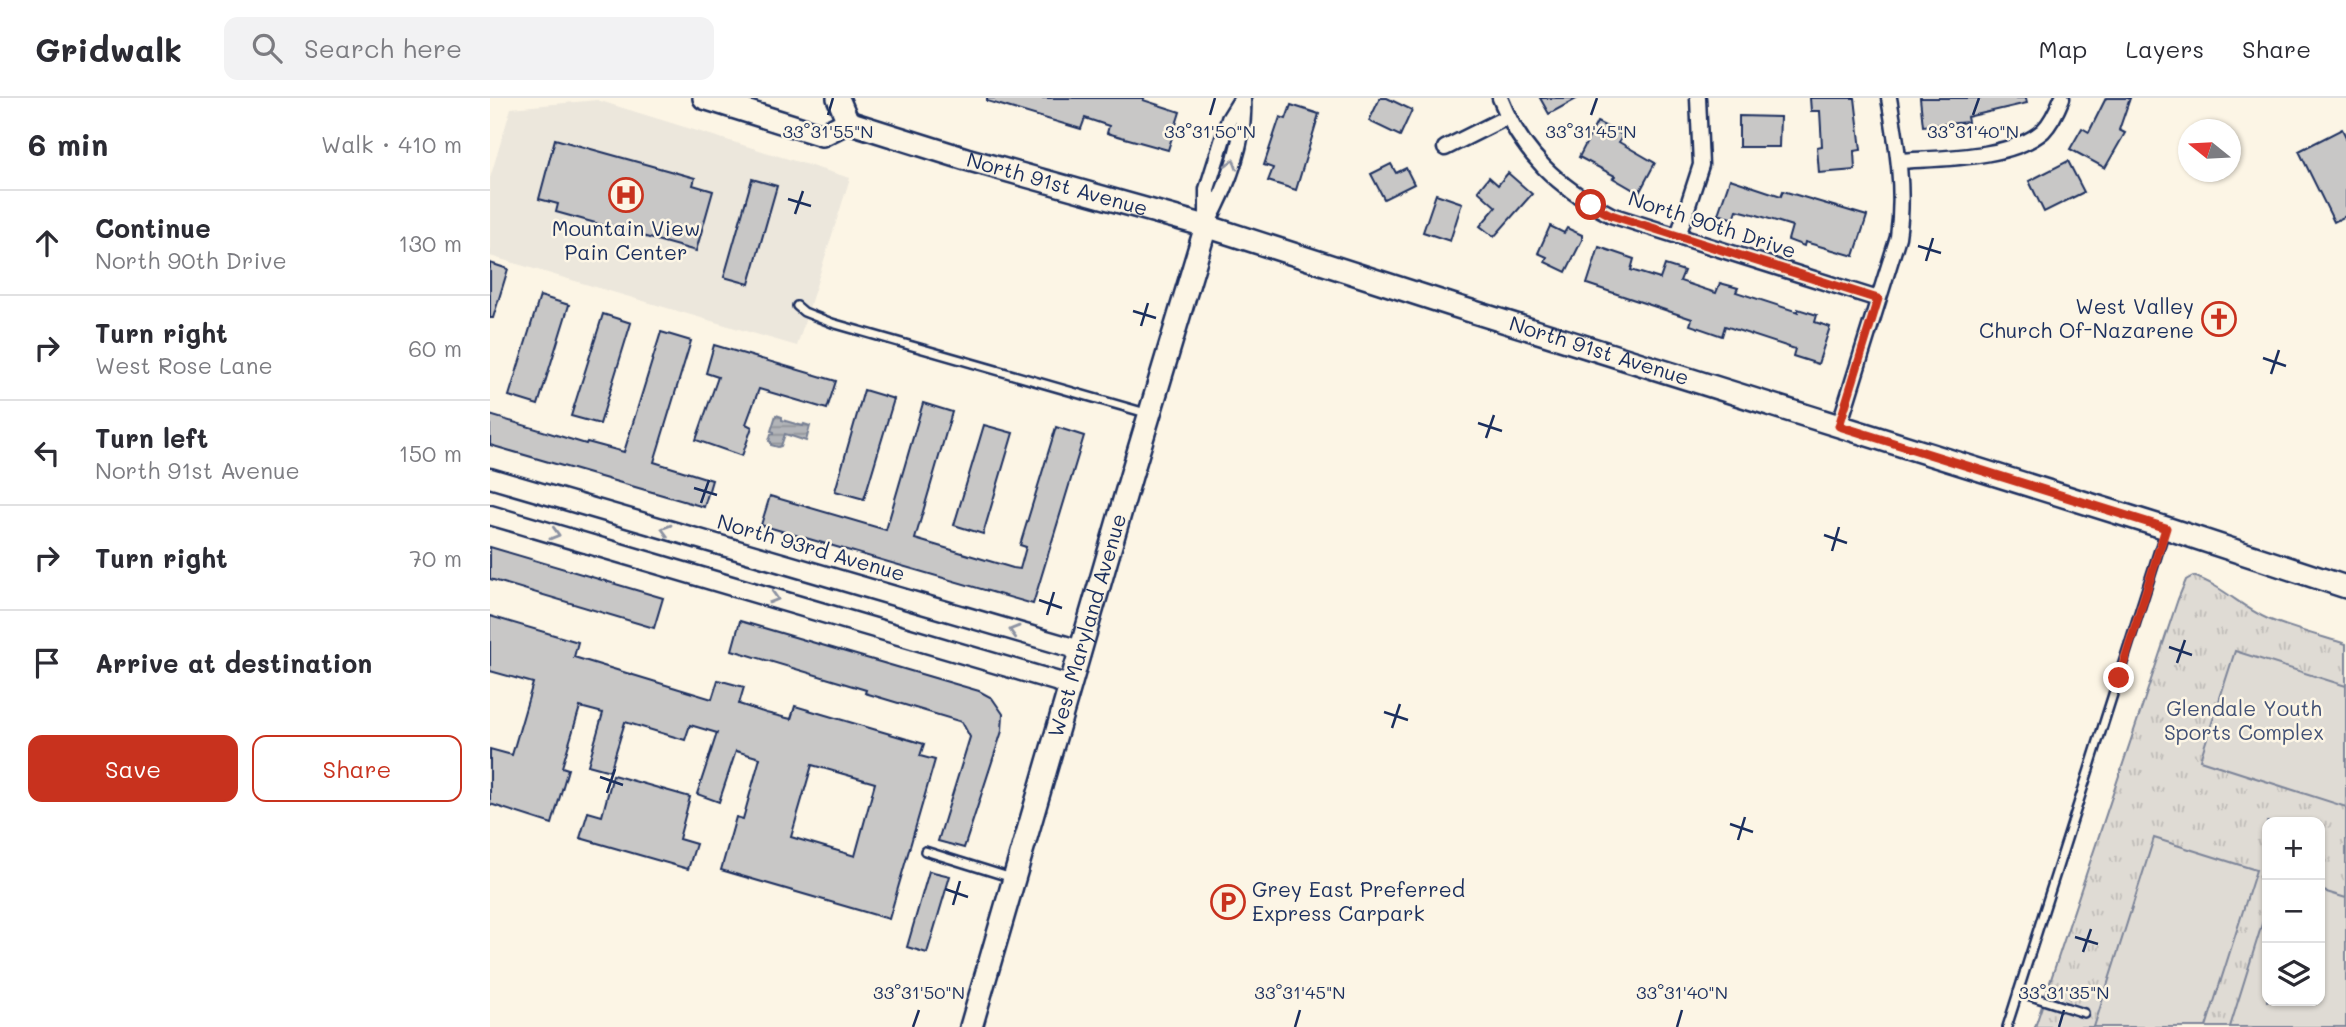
<!DOCTYPE html>
<html lang="en">
<head>
<meta charset="utf-8">
<style>
	:root { --surface:#fff; --page:#f2f2f3; --text:#2b2b33; --muted:#7c7c81; --line:#e1e1e2; --accent:#c8321e }
	body { margin:0; font-family:Mali,sans-serif; background:var(--page); color:var(--text) }
	.controls { position:absolute; right:21px; bottom:21px; display:grid; overflow:hidden; border-radius:14px; box-shadow:0 2px 5px #0004 }
	.controls button { width:63px; height:63px; display:grid; place-items:center; padding:0; border:0; border-bottom:2px solid var(--line); background:var(--surface); color:var(--text); font:35px sans-serif }
	.compass { position:absolute; left:1688px; top:21px; width:63px; height:63px; border-radius:50%; background:var(--surface); box-shadow:0 2px 5px #0004; rotate:288deg }
	.stop { position:absolute; width:21px; height:21px; margin:-16px; border:5px solid #c8321e; border-radius:50%; background:#fff }
	.stop.end { background:#c8321e; border-color:#fff; box-shadow:0 2px 7px #0008 }
	.list { margin:0; padding:0; list-style:none }
	h2 { display:flex; justify-content:space-between; align-items:center; height:91px; margin:0; padding:0 28px; font-size:30px }
	h2 small { font-size:23px; font-weight:400; color:var(--muted) }
	.list li { display:grid; grid-template-columns:46px 1fr auto; gap:21px; align-items:center; box-sizing:border-box; height:105px; padding:0 28px; border-top:2px solid var(--line) }
	.list b { display:block; font-size:26px; white-space:nowrap }
	.list p { margin:0; font-size:23px; white-space:nowrap; color:var(--muted) }
	.list em { font-size:23px; font-style:normal; color:var(--muted) }
	.actions { display:flex; gap:14px; padding:21px 28px }
	.actions a { flex:1; padding:16px 0; border:2px solid var(--accent); border-radius:14px; text-align:center; font-size:24px; color:var(--accent) }
	.actions .main { background:var(--accent); color:#fff }
	.icon { flex:none; width:38px; height:38px; fill:none; stroke:currentColor; stroke-width:2; stroke-linecap:round; stroke-linejoin:round }
	.map { position:relative; flex:none; width:1856px; height:929px; overflow:hidden }
	header { display:flex; align-items:center; gap:42px; box-sizing:border-box; height:98px; padding:0 35px; background:var(--surface); border-bottom:2px solid var(--line) }
	header strong { font-size:33px }
	nav { display:flex; gap:38px; margin-inline-start:auto; font-size:24px }
	.search { width:490px; height:63px; background:var(--page); display:flex; align-items:center; gap:18px; box-sizing:border-box; padding:0 24px; border-radius:14px; color:var(--muted); font-size:26px }
	main { display:flex }
	aside { flex:1; background:var(--surface) }
	.map>svg:first-child { display:block }
</style>
</head>
<body>
<header>
<strong>Gridwalk</strong>
<div class="search"><svg class="icon" aria-label="search" viewBox="0 0 24 24"><circle cx="10" cy="10" r="6"/><path d="M15 15l6 6"/></svg>Search here</div>
<nav><a>Map</a><a>Layers</a><a>Share</a></nav>
</header>
<main>
<aside>
<h2>6 min<small>Walk · 410 m</small></h2>
<ul class="list">
<li><svg class="icon" aria-label="ahead" viewBox="0 0 24 24"><path d="M12 20V5M6 11l6-6 6 6"/></svg><div><b>Continue</b><p>North 90th Drive</p></div><em>130 m</em></li>
<li><svg class="icon" aria-label="right" viewBox="0 0 24 24"><path d="M7 20v-9h11M14 6l5 5-5 5"/></svg><div><b>Turn right</b><p>West Rose Lane</p></div><em>60 m</em></li>
<li><svg class="icon" aria-label="left" viewBox="0 0 24 24"><path d="M17 20v-9H6M10 6l-5 5 5 5"/></svg><div><b>Turn left</b><p>North 91st Avenue</p></div><em>150 m</em></li>
<li><svg class="icon" aria-label="right" viewBox="0 0 24 24"><path d="M7 20v-9h11M14 6l5 5-5 5"/></svg><div><b>Turn right</b></div><em>70 m</em></li>
<li><svg class="icon" aria-label="arrive" viewBox="0 0 24 24"><path d="M6 21V4h12l-3 4 3 4H6"/></svg><div><b>Arrive at destination</b></div></li>
</ul>
<div class="actions"><a class="main">Save</a><a>Share</a></div>
</aside>
<div class="map">
<svg width="1856" height="929" viewBox="0 0 1856 929">
	<defs>
		<pattern id="park-tufts" width="24" height="20" patternUnits="userSpaceOnUse" patternTransform="scale(1.75)"><rect width="24" height="20" fill="#dfdbd4"/><path d="M3 7l-1-3M5 7V3M7 7l1-3M15 17l-1-3M17 17v-4M19 17l1-3" fill="none" stroke="#bfbcb8"/></pattern>
		<pattern id="water-rules" width="6" height="5" patternUnits="userSpaceOnUse" patternTransform="scale(1.75)"><rect width="6" height="5" fill="#b2b4b8"/><path d="M0 2.5h6" fill="none" stroke="#909399"/></pattern>
	</defs>
	<rect width="100%" height="100%" fill="#fcf5e5"/>
	<filter id="ink" filterUnits="userSpaceOnUse"><feTurbulence type="fractalNoise" baseFrequency=".0143" numOctaves="2"/><feDisplacementMap in="SourceGraphic" scale="14" xChannelSelector="R" yChannelSelector="G"/><feConvolveMatrix kernelMatrix="1 2 1 2 8 2 1 2 1" color-interpolation-filters="sRGB"/></filter>
	<g filter="url(#ink)">
		<polygon fill="#ece7dc" points="107,2 360,80 307,248 0,158 0,80 21,10"/>
		<path fill="url(#park-tufts)" stroke="#7d8599" stroke-width="2" fill-rule="evenodd" d="M1703 478C1731 487 1751 509 1778 521 1803 531 1830 538 1856 546V929H1545L1688 501 1696 482ZM1777 724H1830V903H1777Z"/>
		<g fill="#dfdbd4" stroke="#7d8599" stroke-width="2">
			<polygon points="1745,553 1856,588 1856,709 1710,662"/>
			<polygon points="1664,740 1766,772 1716,929 1604,929"/>
			<polygon points="1830,792 1856,800 1856,929 1740,929 1777,810 1777,903 1830,903"/>
		</g>
		<polygon fill="url(#water-rules)" stroke="#767f94" stroke-width="2" points="286,317 292,319 292,322 313,328 314,326 320,328 316,343 295,336 291,348 288,349 281,347 281,344 279,343 281,336 284,336 284,334 281,333"/>
		<g fill="#c8c7c6" stroke="#1b2f5e" stroke-width="2" fill-rule="evenodd">
			<polygon points="497,0 654,0 653,2 690,14 678,52 617,35 619,28 595,20 591,31 497,3"/>
			<polygon points="890,0 897,0 922,12 910,38 879,23"/>
			<polygon points="1050,0 1088,0 1059,16"/>
			<polygon points="1320,0 1365,0 1371,52 1364,53 1365,72 1329,75 1327,49 1332,48 1330,13 1321,13"/>
			<polygon points="1430,0 1536,0 1537,5 1477,19 1478,24 1433,28"/>
			<polygon points="1616,0 1640,0 1629,32 1635,35 1615,70 1580,51 1592,30 1599,34"/>
			<polygon points="801,7 829,16 806,92 778,83 783,70 774,67 790,19 796,21"/>
			<polygon points="1249,18 1290,19 1289,49 1249,49"/>
			<polygon points="1107,24 1133,37 1129,44 1165,65 1149,95 1123,80 1125,78 1089,59"/>
			<polygon points="1852,31 1856,39 1856,118 1844,124 1809,53"/>
			<polygon points="65,41 205,80 203,87 223,93 206,153 66,114 68,106 49,101"/>
			<polygon points="1578,63 1594,94 1554,114 1539,83"/>
			<polygon points="901,66 906,75 916,70 924,86 894,101 881,76"/>
			<polygon points="1018,75 1042,96 1004,139 990,128 1006,109 988,93 999,79 1008,87"/>
			<polygon points="262,81 287,88 259,186 234,179"/>
			<polygon points="1240,81 1291,98 1293,93 1377,118 1364,158 1315,144 1314,148 1298,142 1302,128 1267,117 1247,112 1244,121 1228,116"/>
			<polygon points="946,96 972,105 960,143 933,134"/>
			<polygon points="1060,128 1074,135 1077,130 1092,137 1092,142 1076,174 1055,164 1057,159 1048,155"/>
			<polygon points="1109,149 1144,161 1141,172 1170,181 1175,167 1194,173 1190,183 1226,195 1230,185 1248,190 1246,194 1308,214 1308,211 1327,217 1325,224 1340,229 1328,266 1303,258 1305,251 1235,228 1232,238 1200,227 1202,221 1097,186"/>
			<polygon points="0,165 18,171 3,220 0,220"/>
			<polygon points="50,198 79,207 48,307 19,298"/>
			<polygon points="113,216 141,225 110,326 81,318"/>
			<polygon points="171,234 201,243 164,364 222,382 214,409 0,347 0,317 96,346 97,344 134,354"/>
			<polygon points="224,247 346,283 337,311 269,291 256,326 262,329 252,358 206,342 228,279 216,275"/>
			<polygon points="374,292 404,301 374,401 345,393"/>
			<polygon points="433,305 462,314 425,441 523,470 530,471 536,449 530,447 566,329 594,338 543,506 271,427 280,398 396,432"/>
			<polygon points="494,327 523,335 493,436 464,427"/>
			<polygon points="0,449 173,500 164,530 0,481"/>
			<path d="M0 518 88 544 84 559 222 601 228 582 254 589 249 606 276 615 301 621 305 608 434 646 430 658 445 662 399 821 231 772 246 719 253 721 270 660 246 653 229 704 207 696 227 635 200 627 195 642 135 624 120 673 98 667 113 615 90 609 72 669 78 671 62 726 0 706V651L22 657 43 585 0 573ZM322 667 385 685 365 758 301 739Z"/>
			<polygon points="250,523 489,593 502,600 513,616 512,633 474,750 448,743 480,639 472,624 375,595 376,592 242,552"/>
			<polygon points="123,677 200,699 189,741 206,746 198,771 90,740 98,714 112,718"/>
			<polygon points="439,773 460,778 437,855 417,849"/>
		</g>
		<g fill="none" stroke-linecap="round" stroke-linejoin="round">
			<g stroke="#1b2f5e" stroke-width="12">
				<g id="service">
					<polyline points="307,208 314,214 342,225 656,315"/>
					<polyline points="435,753 522,780"/>
					<polyline points="1528,894 1594,915"/>
					<polyline points="1517,929 1675,433"/>
				</g>
			</g>
			<g stroke="#1b2f5e" stroke-width="19">
				<g id="minor">
					<path d="M1010 0C1032 56 1068 89 1121 117L1388 201"/>
					<polyline points="955,50 1017,19"/>
					<path d="M1410 63C1451 60 1521 61 1553 33 1561 25 1568 10 1572 0"/>
					<polyline points="717,123 717,91 739,21 752,0"/>
					<path d="M716 128C737 90 756 44 753 0"/>
					<polyline points="1188,138 1211,67 1208,0"/>
					<path d="M1349 328 1408 139C1415 92 1407 47 1399 0"/>
				</g>
			</g>
			<g stroke="#1b2f5e" stroke-width="23">
				<g id="tertiary">
					<polyline points="0,380 590,552"/>
					<polyline points="0,417 579,587"/>
				</g>
			</g>
			<g stroke="#1b2f5e" stroke-width="26">
				<g id="secondary">
					<path id="s1" d="M214 0 332 37 358 24 476 61 716 128 968 209 1676 430 1856 489"/>
					<polyline points="348,0 358,24"/>
					<path id="s2" d="M481 929 641 378 716 128"/>
				</g>
			</g>
			<use href="#service" stroke="#fcf5e5" stroke-width="7"/>
			<use href="#minor" stroke="#fcf5e5" stroke-width="14"/>
			<use href="#tertiary" stroke="#fcf5e5" stroke-width="18"/>
			<use href="#secondary" stroke="#fcf5e5" stroke-width="21"/>
		</g>
		<defs><path id="oneway-chevron" d="M-2-3.5L2.5 0L-2 3.5" fill="none" stroke-width="1.6" stroke-linecap="round" stroke-linejoin="round" transform="scale(1.75)"/></defs>
		<g stroke="#8c92a2">
			<use href="#oneway-chevron" transform="translate(742 66) rotate(-73)"/>
			<use href="#oneway-chevron" transform="translate(176 432) rotate(-164)"/>
			<use href="#oneway-chevron" transform="translate(65 436) rotate(16)"/>
			<use href="#oneway-chevron" transform="translate(284 500) rotate(16)"/>
			<use href="#oneway-chevron" transform="translate(524 533) rotate(-164)"/>
		</g>
	</g>
	<g fill="none" stroke-linecap="round" stroke-linejoin="round" filter="url(#ink)">
		<polyline stroke="#c8321e" stroke-width="9" points="1101,107 1121,117 1388,201 1349,328 1676,430 1629,580"/>
	</g>
	<path fill="none" stroke="#1b2f5e" stroke-width="2.5" d="M338 17 343 0M720 17 725 0M1101 17 1107 0M1483 17 1489 0M298 101 321 108M305 116 313 93M1428 148 1451 155M1436 163 1443 140M643 213 666 220M651 228 658 205M1773 260 1796 268M1781 276 1789 252M988 325 1012 333M996 340 1004 317M204 390 227 397M211 405 219 382M1334 437 1357 445M1342 453 1349 429M549 502 572 510M557 517 564 494M1679 549 1702 557M1687 565 1695 542M894 614 918 622M902 630 910 606M110 679 133 687M117 695 125 671M1240 726 1263 734M1248 742 1255 719M455 791 478 799M463 807 470 783M1585 839 1608 846M1593 854 1601 831M423 929 429 912M805 929 810 912M1187 929 1192 912M1569 929 1574 912"/>
	<defs>
		<g id="hospital-ring" transform="scale(1.75)"><circle r="9.5" fill="#fcf5e5" stroke="#c8321e" stroke-width="1.5"/><path d="M-5-5h3v3.5h4V-5h3V5h-3V1.5h-4V5h-3Z" fill="#c8321e"/></g>
		<g id="church-ring" transform="scale(1.75)"><circle r="9.5" fill="#fcf5e5" stroke="#c8321e" stroke-width="1.5"/><path d="M-1.2-6h2.4v3.5h3.3v2.4h-3.3V6h-2.4V-.1h-3.3v-2.4h3.3Z" fill="#c8321e"/></g>
		<g id="parking-ring" transform="scale(1.75)"><circle r="9.5" fill="#fcf5e5" stroke="#c8321e" stroke-width="1.5"/><path d="M-3.5-5.5H1a3.5 3.5 0 0 1 0 7H-1V5.5H-3.5ZM-1-3.4V-.6H.8a1.4 1.4 0 0 0 0-2.8Z" fill="#c8321e"/></g>
	</defs>
	<g fill-rule="evenodd">
		<use href="#hospital-ring" x="136" y="97"/>
		<use href="#church-ring" x="1729" y="221"/>
		<use href="#parking-ring" x="738" y="804"/>
	</g>
	<g text-anchor="middle" stroke-width="5" stroke-linejoin="round" paint-order="stroke">
		<g font-size="21" fill="#1b2f5e" stroke="#fcf5e5">
			<text dy="7" stroke="none"><textPath href="#s1" startOffset="371">North 91st Avenue</textPath></text>
			<text transform="translate(1222 127) rotate(18)" y="7">North 90th Drive</text>
			<text dy="7" stroke="none"><textPath href="#s1" startOffset="938">North 91st Avenue</textPath></text>
			<text transform="translate(321 450) rotate(16)" y="7">North 93rd Avenue</text>
			<text dy="7" stroke="none"><textPath href="#s2" startOffset="418">West Maryland Avenue</textPath></text>
		</g>
		<g font-size="21" fill="#1b2f5e" stroke="#fcf5e5">
			<text x="136" y="138">Mountain View<tspan x="136" dy="24">Pain Center</tspan></text>
			<text x="1704" y="216" text-anchor="end">West Valley<tspan x="1704" dy="24">Church Of-Nazarene</tspan></text>
			<text x="762" y="799" text-anchor="start">Grey East Preferred<tspan x="762" dy="24">Express Carpark</tspan></text>
		</g>
		<g font-size="21" fill="#425176" stroke="#fcf5e5">
			<text x="1754" y="618">Glendale Youth<tspan x="1754" dy="24">Sports Complex</tspan></text>
		</g>
	</g>
	<g font-size="18" text-anchor="middle" fill="#1b2f5e" stroke="#fcf5e5" stroke-width="5" stroke-linejoin="round" paint-order="stroke">
		<text x="338" y="40">33°31'55"N</text>
		<text x="720" y="40">33°31'50"N</text>
		<text x="1101" y="40">33°31'45"N</text>
		<text x="1483" y="40">33°31'40"N</text>
		<text x="429" y="901">33°31'50"N</text>
		<text x="810" y="901">33°31'45"N</text>
		<text x="1192" y="901">33°31'40"N</text>
		<text x="1574" y="901">33°31'35"N</text>
	</g>
</svg>
<div class="controls">
<button>+</button>
<button>−</button>
<button><svg class="icon" aria-label="layers" viewBox="0 0 24 24"><path d="M12 4l9 5-9 5-9-5zM3 14l9 5 9-5"/></svg></button>
</div>
<svg class="compass" viewBox="-18 -18 36 36"><path d="M0-13l5 13h-10z" fill="#e53935"/><path d="M0 13l5-13h-10z" fill="#7c7c81"/></svg>
<div class="stop" style="left:1101px;top:107px"></div>
<div class="stop end" style="left:1629px;top:580px"></div>
</div>
</main>
</body>
</html>
